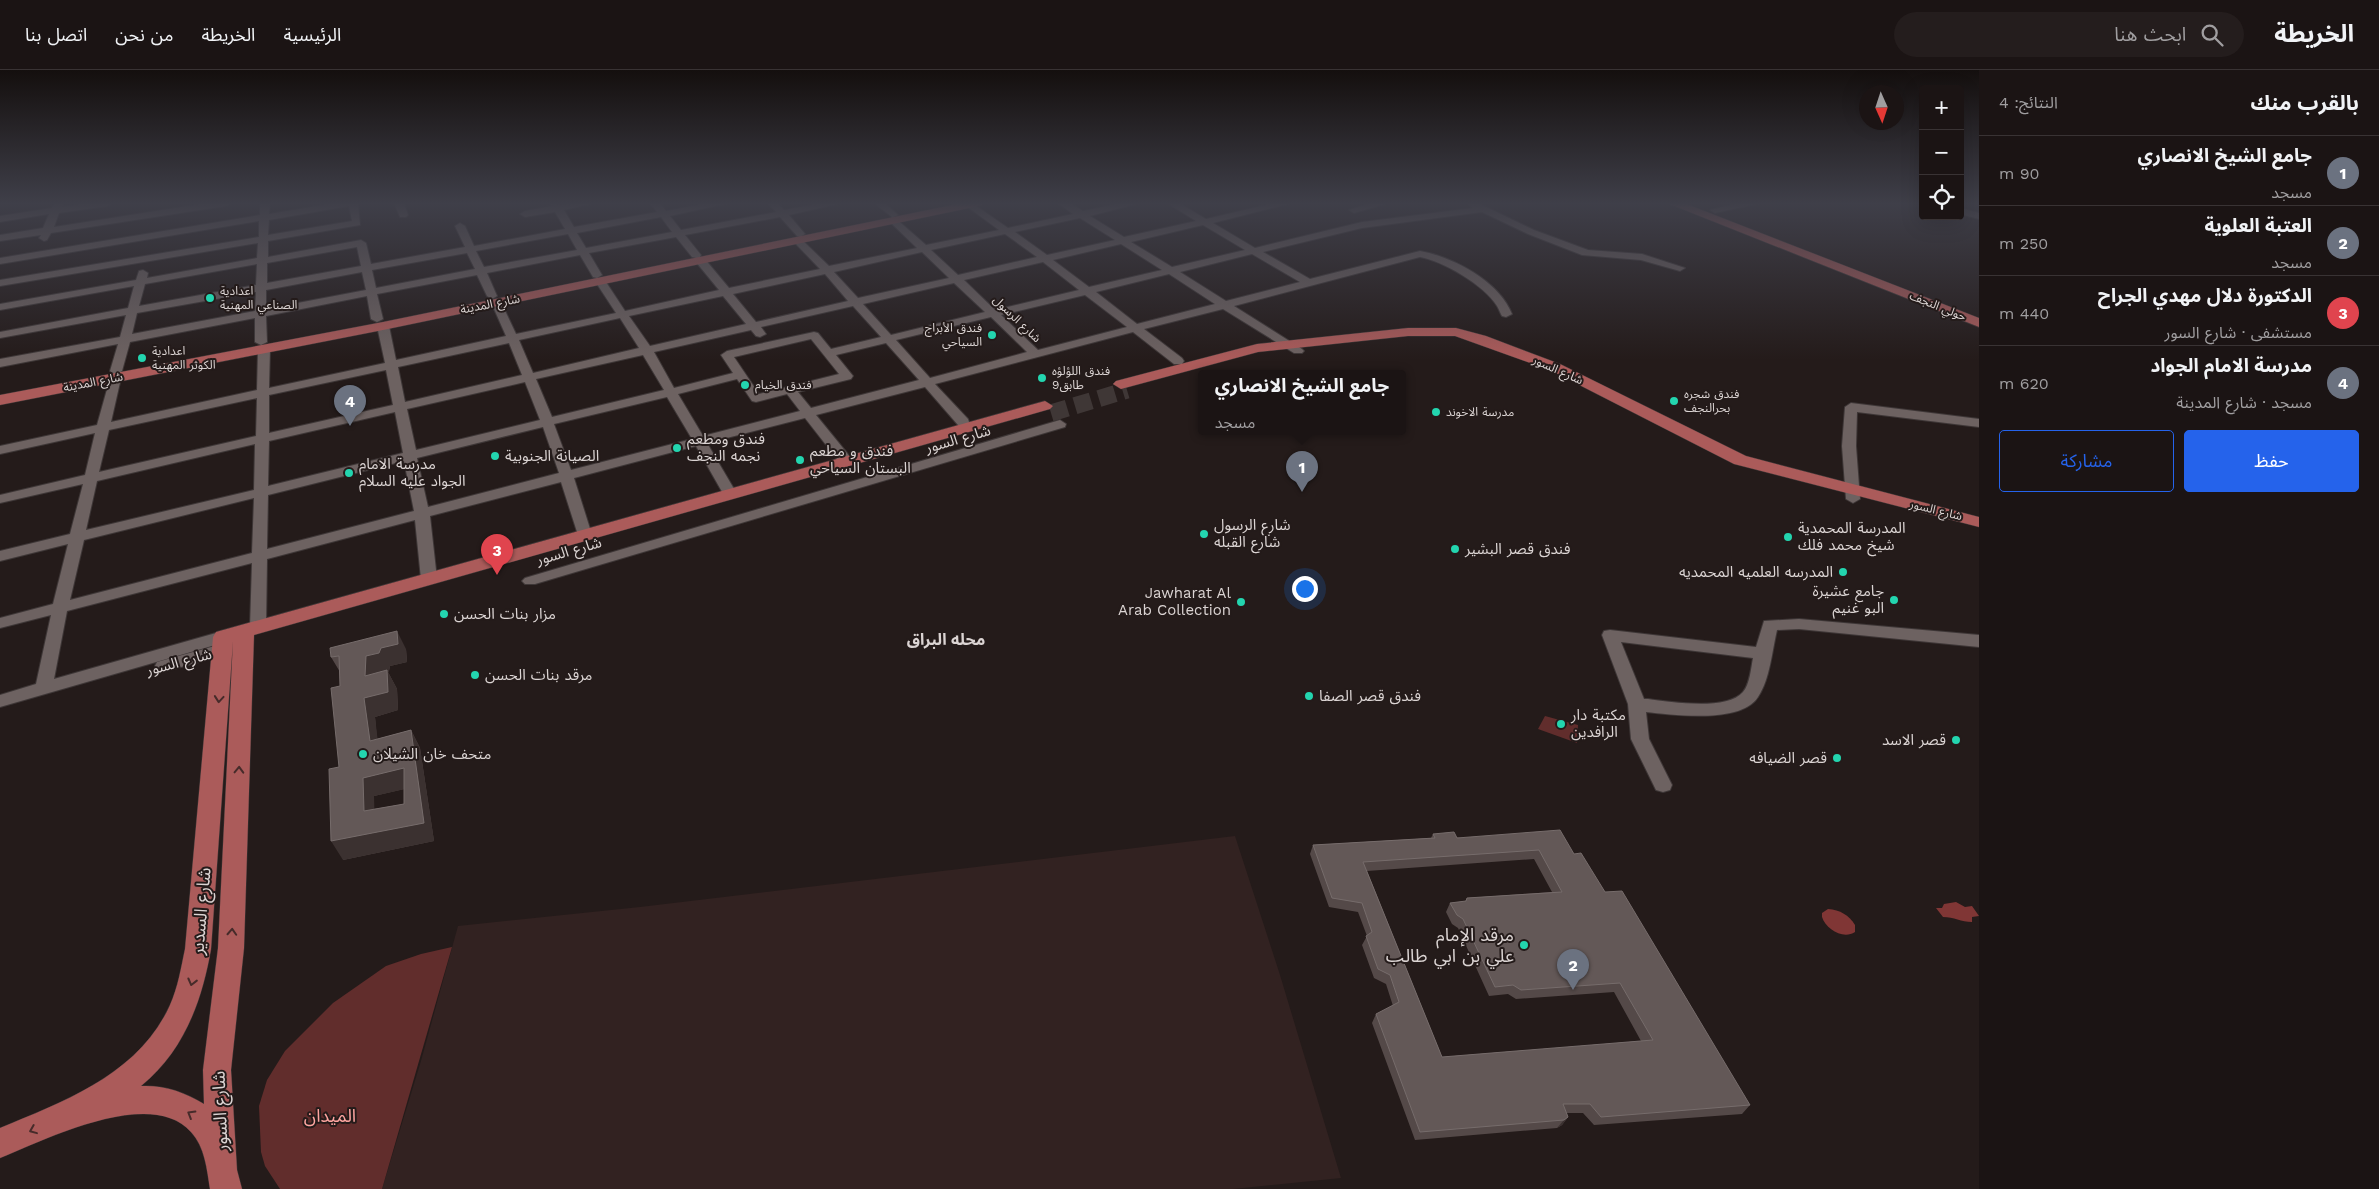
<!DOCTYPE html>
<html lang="ar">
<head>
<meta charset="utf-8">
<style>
	:root { --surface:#1b1414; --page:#241d1d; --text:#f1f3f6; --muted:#a09ea0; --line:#393334; --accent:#2563eb }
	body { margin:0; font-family:"Work Sans","Noto Sans Arabic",sans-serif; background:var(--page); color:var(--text); direction:rtl }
	.controls { position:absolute; right:15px; top:15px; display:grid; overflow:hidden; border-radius:5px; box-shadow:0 5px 20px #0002 }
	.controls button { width:45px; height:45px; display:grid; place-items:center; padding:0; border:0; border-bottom:1px solid var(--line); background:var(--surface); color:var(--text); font:25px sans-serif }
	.compass { position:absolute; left:1859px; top:15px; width:45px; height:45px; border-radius:50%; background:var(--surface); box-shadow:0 5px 20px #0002; rotate:177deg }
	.you { position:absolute; left:1304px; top:518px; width:18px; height:18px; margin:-12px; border:4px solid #fff; border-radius:50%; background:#1a73e8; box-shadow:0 0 0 8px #1a73e833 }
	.badge { display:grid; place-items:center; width:32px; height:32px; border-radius:50%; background:var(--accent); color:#fff; font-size:16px; font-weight:700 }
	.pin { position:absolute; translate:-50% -41px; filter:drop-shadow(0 1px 2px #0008) }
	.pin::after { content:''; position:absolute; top:26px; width:18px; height:15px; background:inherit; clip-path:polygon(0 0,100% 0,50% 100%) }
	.popup { position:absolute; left:1198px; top:300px; width:208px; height:65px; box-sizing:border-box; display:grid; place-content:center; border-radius:5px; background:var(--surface); filter:drop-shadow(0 1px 4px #0005); font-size:16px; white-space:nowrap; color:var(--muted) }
	.popup b { font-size:19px; color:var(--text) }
	.popup::after { content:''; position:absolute; left:50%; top:100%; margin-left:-10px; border:10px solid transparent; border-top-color:var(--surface) }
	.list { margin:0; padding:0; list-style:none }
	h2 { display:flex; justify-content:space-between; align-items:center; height:65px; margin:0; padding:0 20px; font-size:21px }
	h2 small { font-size:16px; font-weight:400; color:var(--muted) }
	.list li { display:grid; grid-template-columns:32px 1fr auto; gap:15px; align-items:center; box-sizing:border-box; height:70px; padding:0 20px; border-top:1px solid var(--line) }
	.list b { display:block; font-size:19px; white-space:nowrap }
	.list p { margin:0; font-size:16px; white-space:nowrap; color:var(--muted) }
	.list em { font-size:16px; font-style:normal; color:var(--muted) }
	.actions { display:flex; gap:10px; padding:15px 20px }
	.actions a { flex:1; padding:11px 0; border:1px solid var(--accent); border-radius:5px; text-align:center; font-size:18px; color:var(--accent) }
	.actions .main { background:var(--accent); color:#fff }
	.icon { flex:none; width:28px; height:28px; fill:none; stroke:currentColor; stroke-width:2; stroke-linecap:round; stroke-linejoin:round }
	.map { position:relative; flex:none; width:1979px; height:1119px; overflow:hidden; direction:ltr }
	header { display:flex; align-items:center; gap:30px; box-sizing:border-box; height:70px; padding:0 25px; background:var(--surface); border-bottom:1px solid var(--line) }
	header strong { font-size:24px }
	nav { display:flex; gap:28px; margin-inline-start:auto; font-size:18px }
	.search { width:350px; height:45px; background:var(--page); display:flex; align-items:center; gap:12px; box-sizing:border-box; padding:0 18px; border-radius:28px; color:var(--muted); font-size:19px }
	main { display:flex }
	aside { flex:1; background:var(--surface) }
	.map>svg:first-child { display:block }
</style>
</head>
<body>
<header>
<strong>الخريطة</strong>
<div class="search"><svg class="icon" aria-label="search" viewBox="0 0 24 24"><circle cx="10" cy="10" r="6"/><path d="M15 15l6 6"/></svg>ابحث هنا</div>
<nav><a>الرئيسية</a><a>الخريطة</a><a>من نحن</a><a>اتصل بنا</a></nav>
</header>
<main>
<aside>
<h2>بالقرب منك<small>النتائج: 4</small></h2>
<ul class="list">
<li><span class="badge" style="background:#6b7280">1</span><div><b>جامع الشيخ الانصاري</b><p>مسجد</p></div><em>90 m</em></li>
<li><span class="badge" style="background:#6b7280">2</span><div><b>العتبة العلوية</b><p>مسجد</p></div><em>250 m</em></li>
<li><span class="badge" style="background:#e0444e">3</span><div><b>الدكتورة دلال مهدي الجراح</b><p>مستشفى · شارع السور</p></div><em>440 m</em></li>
<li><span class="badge" style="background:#6b7280">4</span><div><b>مدرسة الامام الجواد</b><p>مسجد · شارع المدينة</p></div><em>620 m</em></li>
</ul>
<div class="actions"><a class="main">حفظ</a><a>مشاركة</a></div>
</aside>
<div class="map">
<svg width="1979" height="1119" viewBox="0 0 1979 1119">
	<rect width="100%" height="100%" fill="#241b1a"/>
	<polygon fill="#322221" points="1235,766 1280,905 1341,1108 1233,1119 382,1119 421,991 458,856 640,837"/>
	<g fill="#612d2c">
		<polygon points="1545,646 1578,655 1577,673 1538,659"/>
		<polygon points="452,877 382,1119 280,1119 265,1096 261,1082 259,1036 267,1010 285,981 333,933 386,896 421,884"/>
	</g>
	<g fill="#803635">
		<path d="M1956 832 1965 837 1972 836 1979 846 1972 847V852C1961 852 1954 847 1943 847L1936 838H1942L1944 834Z"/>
		<path d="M1828 839C1840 840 1849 845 1855 855V862C1843 870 1826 859 1822 847V843Z"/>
	</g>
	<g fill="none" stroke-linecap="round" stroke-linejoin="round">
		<polyline stroke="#3f3736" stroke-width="17" stroke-dasharray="17 8" stroke-linecap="butt" points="1051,343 1127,320"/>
		<g stroke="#3e3737" stroke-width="2">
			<g id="minor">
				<polygon points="54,133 64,133 62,137 88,133 113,133 108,136 59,143 54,157 207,133 231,133 226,136 51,163 47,170 44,171 39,168 41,165 0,171 0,165 43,158 49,144 0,152 0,146 52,138"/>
				<path d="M260 133H270L269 144 335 133H358L360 155 268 171V187L361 170 366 173 371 194 465 177 455 156 460 153 465 156 474 176 565 159 555 142 525 147 520 144 525 141 552 136 550 133 561 135 594 133 564 140 574 157 657 142 650 133H660L666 141 708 133H729L670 146 681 160 776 142 768 133H778L784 140 822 133H842L789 145 805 164 800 167 797 166 780 147 685 165 701 185 700 187 704 188 729 218 820 199 794 172V168H800L829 196 917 178 890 152 888 150 892 147 874 133H885L898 145 894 147 926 175 999 160 969 138V134L972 133 1008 158 1073 144 1058 133H1070L1083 141 1121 133H1140L1090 146 1124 167 1196 151 1167 133H1179L1206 149 1274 133H1292L1213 153 1255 178 1362 152 1473 138 1469 135 1471 133H1478L1534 160 1588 180 1642 184 1685 198 1680 201 1641 190 1582 185 1528 164 1482 142 1362 158 1263 182 1310 209 1420 181C1453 187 1499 211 1512 244L1506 247 1502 246C1500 243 1499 239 1497 236 1484 215 1443 191 1420 187L1234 236 1302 279 1304 281 1302 283H1294L1223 239 1144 259 1182 288 1184 291 1182 294H1174L1133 262 935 314 968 349 969 352 968 355H958L925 317 816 345 847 383 849 386 847 389H837L805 348 707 373 737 424 735 427H725L696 376 574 408 592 465 590 468 585 469 578 465 561 412 430 446 437 509 434 512H424L421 509 415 450 267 489 266 557 264 561H252L250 557 252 493 67 541 54 609 223 561 229 563 231 567 229 571 0 637V625L36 614 51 545 0 558V548L53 534 68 474 0 491V481L70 464 83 414 0 433V425L85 405 95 363 0 384V376L97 355 111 305H119L121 308 111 352 257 320 258 279 264 276 270 279 269 318 385 293 377 256 383 253 389 256 396 290 506 266 491 232 496 229 501 232 516 264 616 243 595 211 600 208 604 209 625 241 719 220 696 192V188L692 187 676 167 589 183 602 205 597 208 593 207 580 185 487 203 497 226 492 229 487 226 477 205 377 224 383 249 377 252 371 249 367 226 266 246 267 272 261 275 255 272V248L130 272 122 301 116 305 110 301 118 274 0 297V289L120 267 126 245 0 268V262L128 238 134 216 0 240V234L136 210 139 201 143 200 148 203 147 208 257 188 258 173 0 216V210L259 167V151L0 194V188L260 145ZM349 136 352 151 268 165 269 150ZM661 147 672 162 586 178 577 163ZM1080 148 1115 170 1047 185 1015 162ZM1203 155 1245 180 1172 197 1131 172ZM568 164 577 180 484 197 476 181ZM1005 164 1037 187 958 205 931 180ZM1121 174 1162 200 1089 217 1053 190ZM357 177 361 196 267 213V193ZM922 182 949 208 858 228 834 202ZM467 183 475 199 376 218 372 200ZM1252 184 1300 212 1226 231 1180 202ZM1043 192 1079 220 995 240 964 210ZM257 194 256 215 139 236 145 214ZM362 202 366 220 266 239V220ZM825 204 848 231 756 252 733 224ZM1169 204 1215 234 1137 254 1096 222ZM954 213 985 242 891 265 863 234ZM256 222 255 241 132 264 137 243ZM1085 225 1127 257 1038 280 1001 245ZM723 226 746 254 650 276 629 246ZM853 236 881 267 831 279 818 263 814 262 727 281 721 285 733 303 674 318 654 282 751 260 756 266 760 267 766 264 761 257ZM991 247 1027 282 930 308 896 270ZM620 248 639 278 533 303 519 270ZM811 269 839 304 759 324 734 287ZM509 273 522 305 405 332 398 297ZM886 273 919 310 811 338 798 322 851 309 853 306 836 285ZM643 285 664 320 552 347 536 309ZM386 300 393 335 269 363V325ZM737 309 752 331 756 332 787 324 800 341 703 366 678 324ZM525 312 540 350 416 380 407 339ZM667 327 692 369 571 400 554 354ZM257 328 256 366 99 402 109 360ZM395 342 403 383 268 416 269 371ZM543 357 559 403 428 437 417 388ZM255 374 254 420 86 460 97 411ZM404 391 414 441 267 479 268 425ZM254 428 252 483 70 530 84 470Z"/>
				<polygon points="394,133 404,133 408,145 406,147 400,147"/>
				<polygon points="1371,133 1389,133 1354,143 1349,140"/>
				<polygon points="1739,133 1761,133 1715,143 1710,140"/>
				<polygon points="1960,138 1979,143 1979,149 1960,144"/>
				<polygon points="1851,333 1979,349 1979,357 1857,342 1856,376 1860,429 1853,433 1846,429 1842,376 1845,337"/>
				<polygon points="1060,350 1066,354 1065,357 535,514 525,514 522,511 525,508"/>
				<path d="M1799 549 1979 565V577L1799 559 1777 560C1772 581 1770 609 1758 627 1741 654 1674 645 1646 642L1649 669 1672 715 1670 720 1663 722 1656 720 1631 669 1628 634 1602 565 1604 561 1610 560 1756 577 1764 551ZM1621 572 1753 588C1751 598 1750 614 1743 622 1727 641 1671 632 1648 629H1644Z"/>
				<polygon points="222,574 228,576 230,580 228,584 163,602 157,600 155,596 157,592"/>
			</g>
		</g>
		<g stroke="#3e3737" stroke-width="1">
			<g id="major">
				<polygon points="962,133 985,133 979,136 383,260 0,335 0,325 383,252"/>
				<polygon points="1667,133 1684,133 1979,248 1979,257"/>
				<polygon points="1408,258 1456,258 1486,266 1560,294 1746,386 1979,447 1979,457 1734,394 1550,300 1455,266 1408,266 1258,282 1121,319 1113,314 1116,311 1257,274"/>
				<path d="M1045 331 1053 336 1050 339 254 565 244 878 231 1000 237 1100 242 1119H210C207 1100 205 1077 191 1062 151 1016 44 1070 0 1088V1058C65 1031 139 1004 170 935 178 917 181 898 185 879L213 567 216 562ZM233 571 218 878 203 1000 204 1034C184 1022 165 1015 141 1016 184 981 202 931 211 879Z"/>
			</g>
		</g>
		<use href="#minor" fill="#6d6261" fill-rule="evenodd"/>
		<use href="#major" fill="#ab5b5a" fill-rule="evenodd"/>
	</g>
	<g fill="#544948" fill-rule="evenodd">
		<path d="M406 579 407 592 390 596 389 601 388 602 397 619 398 640 375 647 377 669 411 660 420 678 434 771 343 790 339 697 340 616V602L331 587ZM404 719V734L374 739V726Z"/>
		<path d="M1433 764 1574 784 1605 822 1750 1035 1742 1044 1594 1055 1583 1043H1567L1568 1047 1562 1055 1557 1058 1415 1070 1372 953 1376 944 1393 936 1386 914 1374 908 1362 875 1367 866 1358 842 1329 837 1310 784 1313 775 1431 768ZM1534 789 1552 822 1467 828 1465 832 1450 833 1446 842 1452 854 1458 858 1489 926 1508 924 1516 929 1614 922 1641 971 1442 987 1367 801Z"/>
	</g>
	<g fill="#3b3130">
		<polygon points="397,561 406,579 407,592 390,596 389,601 388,602 397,619 398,640 375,647 380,690 370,671 364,628 366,586 381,578"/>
		<polygon points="411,660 420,678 434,771 343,790 331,771 424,753"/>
		<polygon points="404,698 414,717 374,726 375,760 364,741 363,708"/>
		<polygon points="1568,1047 1562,1055 1557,1058 1564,1050"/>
	</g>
	<g fill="#635857" stroke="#766c6b" fill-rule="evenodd">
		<path d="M397 561 398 574 381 578 379 583 366 586 365 606 387 600 388 622 364 628 370 671 411 660 424 753 331 771 329 699 339 697 331 618 340 616 339 586 331 587 330 578ZM404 698V734L364 741 363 708Z"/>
		<path d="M1560 760 1574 784 1581 783 1605 822 1622 821 1750 1035 1601 1047 1590 1034H1563L1568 1047 1564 1050 1420 1062 1376 944 1399 932 1390 905 1378 899 1366 866 1372 862 1362 833 1332 828 1313 775 1435 768 1433 764 1454 762 1457 768ZM1539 780 1562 822 1467 828 1466 831 1450 833 1457 845 1463 849 1495 917 1513 915 1521 920 1620 913 1653 970 1442 987 1363 792Z"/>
	</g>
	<defs><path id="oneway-chevron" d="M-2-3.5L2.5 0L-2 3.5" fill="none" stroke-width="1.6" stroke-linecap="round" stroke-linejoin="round" transform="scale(1.25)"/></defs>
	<g stroke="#462b2a">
		<use href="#oneway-chevron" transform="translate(219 629) rotate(95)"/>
		<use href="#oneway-chevron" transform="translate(239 700) rotate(-88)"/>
		<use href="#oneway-chevron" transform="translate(232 862) rotate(-87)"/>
		<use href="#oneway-chevron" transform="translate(192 912) rotate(104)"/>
		<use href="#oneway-chevron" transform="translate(191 1044) rotate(-149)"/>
		<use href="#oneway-chevron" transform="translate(33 1060) rotate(158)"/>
	</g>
	<linearGradient id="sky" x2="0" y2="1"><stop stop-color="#140f0e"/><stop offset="0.46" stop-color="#3f3f49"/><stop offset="1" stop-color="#3f3f49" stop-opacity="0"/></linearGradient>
	<rect width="1979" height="290" fill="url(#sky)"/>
	<g fill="#23d5af" stroke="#241b1a" stroke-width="2">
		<circle cx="210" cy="228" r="5"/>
		<circle cx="992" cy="265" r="5"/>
		<circle cx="142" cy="288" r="5"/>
		<circle cx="1042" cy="308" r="5"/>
		<circle cx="745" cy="315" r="5"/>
		<circle cx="1674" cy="331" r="5"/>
		<circle cx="1436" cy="342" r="5"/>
		<circle cx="677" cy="378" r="5"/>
		<circle cx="495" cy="386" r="5"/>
		<circle cx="800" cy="390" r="5"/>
		<circle cx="349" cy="403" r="5"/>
		<circle cx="1204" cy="464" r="5"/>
		<circle cx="1788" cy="467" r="5"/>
		<circle cx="1455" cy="479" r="5"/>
		<circle cx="1843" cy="502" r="5"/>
		<circle cx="1894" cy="530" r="5"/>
		<circle cx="1241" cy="532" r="5"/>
		<circle cx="444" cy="544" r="5"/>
		<circle cx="475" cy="605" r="5"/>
		<circle cx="1309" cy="626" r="5"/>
		<circle cx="1561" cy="654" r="5"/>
		<circle cx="1956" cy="670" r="5"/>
		<circle cx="363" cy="684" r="5"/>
		<circle cx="1837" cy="688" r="5"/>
		<circle cx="1524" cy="875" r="5"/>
	</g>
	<g text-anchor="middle" stroke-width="4" stroke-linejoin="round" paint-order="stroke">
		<g font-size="12" fill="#dbd4d3" stroke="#241b1a" text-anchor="start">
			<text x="220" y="225">اعدادية<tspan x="220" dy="14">الصناعي المهنية</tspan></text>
			<text x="982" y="262" text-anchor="end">فندق الأبراج<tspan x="982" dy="14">السياحي</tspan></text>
			<text x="152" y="285">اعدادية<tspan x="152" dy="14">الكوثر المهنية</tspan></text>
			<text x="1052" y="305">فندق اللؤلؤه<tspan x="1052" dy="14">9طابق</tspan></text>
			<text x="755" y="319">فندق الخيام</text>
			<text x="1684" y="328">فندق شجره<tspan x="1684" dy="14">بحرالنجف</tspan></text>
			<text x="1446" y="346">مدرسة الاخوند</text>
		</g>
		<g font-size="12" fill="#dbd4d3" stroke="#241b1a">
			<text transform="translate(490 234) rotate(-11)" y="4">شارع المدينة</text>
			<text transform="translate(1938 236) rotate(22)" y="4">حولي النجف</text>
			<text transform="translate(1017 249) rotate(44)" y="4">شارع الرسول</text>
			<text transform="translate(1558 300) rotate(24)" y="4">شارع السور</text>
			<text transform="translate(93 312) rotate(-11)" y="4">شارع المدينة</text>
			<text transform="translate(1936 440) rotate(14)" y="4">شارع السور</text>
		</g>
		<g font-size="15" fill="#dbd4d3" stroke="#241b1a" text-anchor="start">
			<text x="687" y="374">فندق ومطعم<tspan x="687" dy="17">نجمه النجف</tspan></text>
			<text x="810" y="386">فندق و مطعم<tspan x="810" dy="17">البستان السياحي</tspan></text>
			<text x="505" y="391">الصيانة الجنوبية</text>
			<text x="359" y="399">مدرسة الامام<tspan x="359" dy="17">الجواد عليه السلام</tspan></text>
			<text x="1214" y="460">شارع الرسول<tspan x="1214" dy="17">شارع القبله</tspan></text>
			<text x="1798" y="463">المدرسة المحمدية<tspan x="1798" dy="17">شيخ محمد فلك</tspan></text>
			<text x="1465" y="484">فندق قصر البشير</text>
			<text x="1833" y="507" text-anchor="end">المدرسه العلمیه المحمدیه</text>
			<text x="1884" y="526" text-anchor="end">جامع عشيرة<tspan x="1884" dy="17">البو غنيم</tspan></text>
			<text x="1231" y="528" text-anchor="end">Jawharat Al<tspan x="1231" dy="17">Arab Collection</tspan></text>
			<text x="454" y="549">مزار بنات الحسن</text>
			<text x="485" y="610">مرقد بنات الحسن</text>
			<text x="1319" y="631">فندق قصر الصفا</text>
			<text x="1571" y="650">مكتبة دار<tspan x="1571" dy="17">الرافدين</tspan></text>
			<text x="1946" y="675" text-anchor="end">قصر الاسد</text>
			<text x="373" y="689">متحف خان الشيلان</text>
			<text x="1827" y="693" text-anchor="end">قصر الضيافه</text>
		</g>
		<g font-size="15" fill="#dbd4d3" stroke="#241b1a">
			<text transform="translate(958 369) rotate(-16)" y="5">شارع السور</text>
			<text transform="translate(569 481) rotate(-16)" y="5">شارع السور</text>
			<text transform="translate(179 592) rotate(-15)" y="5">شارع السور</text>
		</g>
		<g font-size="16" font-weight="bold" fill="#dbd4d3" stroke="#241b1a">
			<text x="946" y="575">محله البراق</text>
		</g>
		<g font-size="18" fill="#dbd4d3" stroke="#241b1a">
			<text transform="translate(201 841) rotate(-85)" y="6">شارع السدير</text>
			<text transform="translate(220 1041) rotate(-92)" y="6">شارع السور</text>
		</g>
		<g font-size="18" fill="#dbd4d3" stroke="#241b1a" text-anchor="end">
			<text x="1514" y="871">مرقد الإمام<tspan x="1514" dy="21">علي بن ابي طالب</tspan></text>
		</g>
		<g font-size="18" fill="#fea5a0" stroke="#241b1a">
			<text x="330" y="1052">الميدان</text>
		</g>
	</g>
</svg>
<div class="controls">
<button>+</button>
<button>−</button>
<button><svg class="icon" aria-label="locate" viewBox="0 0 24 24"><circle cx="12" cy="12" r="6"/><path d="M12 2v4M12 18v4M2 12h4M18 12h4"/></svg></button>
</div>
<svg class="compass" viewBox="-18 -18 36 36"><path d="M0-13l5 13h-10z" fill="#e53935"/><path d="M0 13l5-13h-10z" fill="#a09ea0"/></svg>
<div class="you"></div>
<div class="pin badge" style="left:1302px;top:422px;background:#6b7280">1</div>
<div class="popup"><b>جامع الشيخ الانصاري</b>مسجد</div>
<div class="pin badge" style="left:1573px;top:920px;background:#6b7280">2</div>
<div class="pin badge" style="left:497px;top:505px;background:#e0444e">3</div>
<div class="pin badge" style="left:350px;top:356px;background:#6b7280">4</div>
</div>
</main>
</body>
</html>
